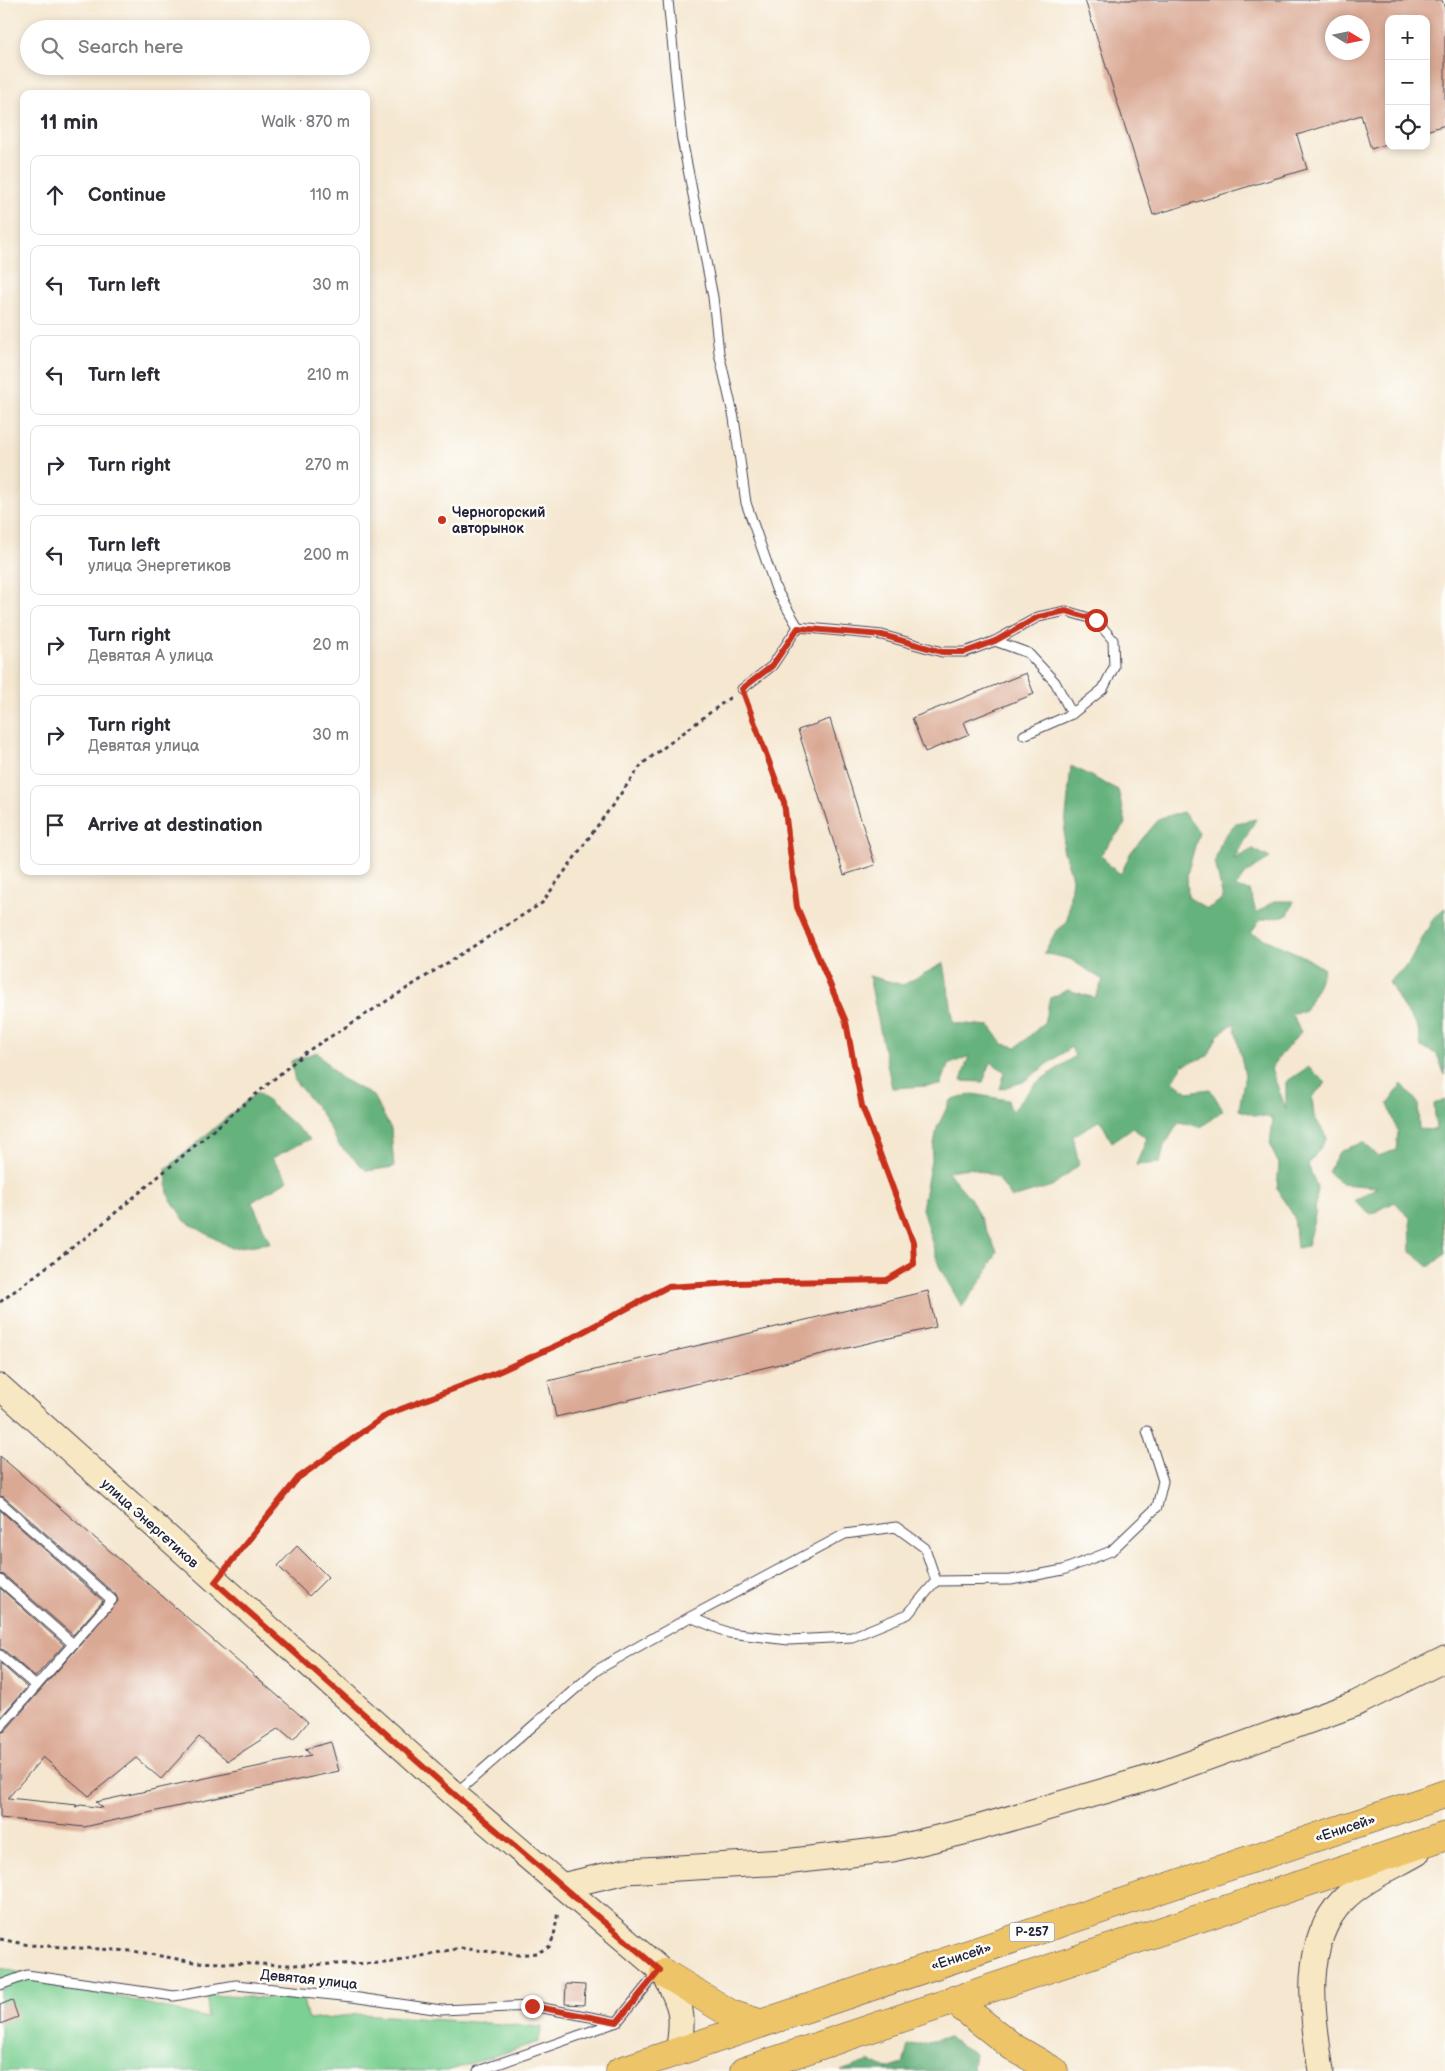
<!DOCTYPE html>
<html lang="en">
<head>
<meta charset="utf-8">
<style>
	:root { --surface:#fff; --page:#f2f2f3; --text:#2b2b33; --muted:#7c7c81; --line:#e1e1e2 }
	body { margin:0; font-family:"Balsamiq Sans",sans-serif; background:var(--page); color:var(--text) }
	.controls { position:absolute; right:15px; top:15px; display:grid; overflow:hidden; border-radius:10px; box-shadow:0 2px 8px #0003 }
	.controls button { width:45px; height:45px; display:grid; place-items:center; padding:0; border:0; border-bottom:1px solid var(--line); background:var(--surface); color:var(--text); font:25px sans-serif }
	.compass { position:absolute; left:1325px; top:15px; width:45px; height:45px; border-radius:50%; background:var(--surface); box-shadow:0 2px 8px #0003; rotate:100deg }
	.stop { position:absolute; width:15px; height:15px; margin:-11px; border:4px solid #c8321e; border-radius:50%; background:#fff }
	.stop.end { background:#c8321e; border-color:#fff; box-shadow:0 1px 5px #0008 }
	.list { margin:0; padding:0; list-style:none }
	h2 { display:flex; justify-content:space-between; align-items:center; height:65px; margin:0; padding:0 20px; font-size:21px }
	h2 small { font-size:16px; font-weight:400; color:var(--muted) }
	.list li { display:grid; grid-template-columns:32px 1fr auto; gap:15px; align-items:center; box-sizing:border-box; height:80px; margin:0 10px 10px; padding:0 10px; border:1px solid var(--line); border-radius:10px }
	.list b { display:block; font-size:19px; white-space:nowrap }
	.list p { margin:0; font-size:16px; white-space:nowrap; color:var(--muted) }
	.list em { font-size:16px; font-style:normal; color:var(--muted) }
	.icon { flex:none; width:28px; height:28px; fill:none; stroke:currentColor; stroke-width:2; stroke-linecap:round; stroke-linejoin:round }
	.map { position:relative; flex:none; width:1445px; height:2071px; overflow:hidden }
	.search { position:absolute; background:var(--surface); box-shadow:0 2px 8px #0003; left:20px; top:20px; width:350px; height:55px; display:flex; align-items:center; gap:12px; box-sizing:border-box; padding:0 18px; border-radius:28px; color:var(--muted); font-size:19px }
	.panel { position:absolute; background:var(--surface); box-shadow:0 2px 8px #0003; left:20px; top:90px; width:350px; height:785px; border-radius:10px }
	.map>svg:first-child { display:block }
</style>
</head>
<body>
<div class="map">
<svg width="1445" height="2071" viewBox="0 0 1445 2071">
	<rect width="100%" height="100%" fill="#fdfcf7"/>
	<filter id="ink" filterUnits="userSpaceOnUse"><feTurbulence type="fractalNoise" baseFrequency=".02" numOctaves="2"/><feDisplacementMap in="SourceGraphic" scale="10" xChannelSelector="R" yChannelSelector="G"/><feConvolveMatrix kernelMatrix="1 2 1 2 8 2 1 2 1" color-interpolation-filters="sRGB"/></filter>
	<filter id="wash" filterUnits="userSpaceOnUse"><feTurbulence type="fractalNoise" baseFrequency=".0096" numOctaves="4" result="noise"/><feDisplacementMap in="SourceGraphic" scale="20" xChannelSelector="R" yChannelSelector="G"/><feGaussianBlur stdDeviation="1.12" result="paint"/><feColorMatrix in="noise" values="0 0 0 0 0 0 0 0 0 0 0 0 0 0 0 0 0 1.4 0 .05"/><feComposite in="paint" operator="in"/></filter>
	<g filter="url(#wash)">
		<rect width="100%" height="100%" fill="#f5e7d0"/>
		<polygon fill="#7dd093" stroke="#507967" points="0,1967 27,1975 207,2018 208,1995 303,2000 308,2020 360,2014 542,2027 538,2042 447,2071 0,2071"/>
		<g fill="#66b27d" stroke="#446a5c">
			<polygon points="1071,766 1118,790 1126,823 1101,854 1109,866 1121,874 1131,852 1160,818 1183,812 1199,832 1187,874 1188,897 1207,909 1223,899 1215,861 1222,839 1236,823 1256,819 1234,859 1253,849 1270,858 1247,872 1235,888 1250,890 1256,913 1274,901 1294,901 1288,915 1260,920 1251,933 1305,957 1324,969 1315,992 1304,1012 1291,1013 1301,1032 1280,1056 1271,1069 1286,1109 1286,1082 1308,1067 1326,1083 1312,1097 1314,1116 1327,1138 1308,1165 1317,1187 1315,1215 1307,1246 1297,1248 1294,1216 1277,1190 1279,1164 1270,1146 1273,1118 1254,1115 1239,1110 1245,1075 1234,1023 1218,1035 1208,1056 1183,1065 1173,1081 1188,1092 1210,1089 1223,1110 1201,1127 1179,1122 1164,1146 1160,1163 1136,1165 1147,1138 1132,1128 1112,1142 1100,1120 1073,1136 1079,1165 1052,1186 1012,1198 997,1177 970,1168 947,1171 970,1198 997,1251 986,1274 962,1307 939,1266 922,1209 937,1128 950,1101 973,1094 1008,1100 1011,1112 1035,1084 1075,1056 1071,1047 1023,1082 1000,1089 1005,1072 991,1062 983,1082 961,1081 969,1056 948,1065 941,1085 892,1088 869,976 903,985 944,963 954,1023 990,1026 1003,1044 1017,1047 1044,1023 1050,998 1068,990 1095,998 1103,980 1070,959 1044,953 1056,931 1067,923 1072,878 1063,848"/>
			<polygon points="1445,908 1445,1075 1437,1054 1421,1047 1418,1028 1404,1009 1389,982 1409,963 1434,917"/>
			<polygon points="317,1052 339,1077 373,1096 391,1129 394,1167 367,1171 339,1145 321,1113 295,1081 291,1061"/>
			<polygon points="1402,1084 1418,1103 1419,1129 1436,1130 1434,1104 1445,1099 1445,1184 1443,1188 1442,1223 1445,1254 1429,1267 1411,1252 1410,1218 1395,1202 1371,1214 1354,1201 1377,1187 1342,1184 1328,1172 1339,1152 1363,1142 1378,1156 1396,1150 1398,1132 1388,1104"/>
			<polygon points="257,1092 310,1139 272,1158 288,1180 252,1202 270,1243 231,1248 185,1221 168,1195 166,1169"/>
			<polygon points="948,2038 974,2053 972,2066 974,2071 841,2071 870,2061 887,2069 903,2064 908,2046"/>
		</g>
		<g id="blocks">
			<g fill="#daa994" fill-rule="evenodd">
				<path d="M1085 0H1442L1445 9V125L1426 131V19H1389V143L1371 149 1361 115 1297 135 1307 169 1153 215ZM1332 22H1362V52H1332Z"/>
				<polygon points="1026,673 1034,694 964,722 969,734 925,752 912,718"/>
				<polygon points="830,719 875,865 844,875 798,730"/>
				<polygon points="928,1291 936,1327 556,1417 548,1381"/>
				<polygon points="0,1456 308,1722 293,1740 279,1728 228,1761 199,1737 161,1779 136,1758 89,1796 43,1757 8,1798 77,1805 75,1807 81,1805 103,1808 96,1802 311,1755 305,1749 331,1742 339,1771 84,1827 0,1818 0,1733 5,1731 118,1601 116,1595 4,1497 0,1496"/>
				<polygon points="0,1510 103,1601 73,1635 4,1575 0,1574"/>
				<polygon points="297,1546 328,1577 309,1596 278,1566"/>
				<polygon points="0,1588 64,1645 35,1677 4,1650 0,1649"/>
				<polygon points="0,1663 27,1687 0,1718"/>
				<polygon points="566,1984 585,1985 584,2005 565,2004"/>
				<polygon points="12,2000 18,2017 0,2024 0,2005"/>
			</g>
		</g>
	</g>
	<g filter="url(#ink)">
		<use href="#blocks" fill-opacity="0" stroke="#424051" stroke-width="1"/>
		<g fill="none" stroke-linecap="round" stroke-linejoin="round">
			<g stroke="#424051" stroke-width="11">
				<g id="lane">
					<polyline points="668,0 682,139 713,297 719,353 734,418 746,503 776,589 798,627 772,666 742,689"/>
					<polyline points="798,627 882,635 942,652 965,652 995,641 1028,653 1055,682 1072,714"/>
					<polyline points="995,641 1038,617 1066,611 1096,620 1113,640 1114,667 1103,689 1072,714 1024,735"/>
					<polyline points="0,1502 112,1600 0,1727"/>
					<polyline points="0,1580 73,1644"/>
					<polyline points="936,1581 1011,1580 1063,1570 1111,1551 1157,1507 1163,1481 1147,1431"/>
					<polyline points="0,1655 36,1686"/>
					<polyline points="456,1793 597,1670 690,1617 845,1534 896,1527 925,1548 936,1581 908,1614 852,1637 789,1640 729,1633 690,1617"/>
					<polyline points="0,1985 27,1975 174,1996 236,1985 352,1997 441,2010 532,2006 617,2022"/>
					<polyline points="478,2071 617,2022 658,1972"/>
				</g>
			</g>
			<g stroke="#424051" stroke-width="27">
				<g id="secondary">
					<path d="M0 1387 454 1794 664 1973C681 2005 685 2015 678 2051"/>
					<polyline points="562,1886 626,1871 785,1862 892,1849 967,1831 1156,1776 1355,1704 1445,1659"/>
					<path d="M1321 2071C1313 2016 1300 1944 1343 1900 1363 1880 1393 1867 1417 1853"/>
				</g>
			</g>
			<g stroke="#424051" stroke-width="29">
				<g id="highway">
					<polyline points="664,1973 731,2014 760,2023"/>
					<polyline points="953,2000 1013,2047 1054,2071"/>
					<polyline points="620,2071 1445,1794"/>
					<polyline points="744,2071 1445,1836"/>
				</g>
			</g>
			<g stroke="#424051" stroke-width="3" stroke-dasharray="4 4" stroke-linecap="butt">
				<polyline points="0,1302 89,1235 306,1052 542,903 642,764 732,696"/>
				<polyline points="230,1564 299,1478 388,1414 498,1372 562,1343 667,1287 733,1283 887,1280 914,1264 913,1242 862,1106 846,1022 797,907 783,802 746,700"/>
				<polyline points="0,1939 29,1945 133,1951 194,1962 290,1965 388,1963 460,1948 518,1955 537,1953 549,1947 554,1936 558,1911"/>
			</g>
			<use href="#lane" stroke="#fff" stroke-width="9"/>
			<use href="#secondary" stroke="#f8e7c3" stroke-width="25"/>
			<use href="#highway" stroke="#eec469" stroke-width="28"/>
		</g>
	</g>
	<g fill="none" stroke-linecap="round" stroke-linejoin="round" filter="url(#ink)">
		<polyline stroke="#c8321e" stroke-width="6" points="532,2006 617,2022 660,1970 454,1794 215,1582 298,1478 388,1414 498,1372 562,1343 667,1287 733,1283 887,1280 914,1264 913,1242 862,1106 846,1022 797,907 784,802 742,689 772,666 798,628 882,635 942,652 965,652 995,641 1038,617 1066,611 1096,620"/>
	</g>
	<circle fill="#c8321e" stroke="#fdfcf7" stroke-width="2" cx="442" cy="520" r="5"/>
	<g text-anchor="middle" stroke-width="5" stroke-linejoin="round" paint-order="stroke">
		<rect fill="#fdfcf7" stroke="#646373" stroke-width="1" x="1009.5" y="1922.5" width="45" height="19" rx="4"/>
		<g font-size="12" font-weight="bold" fill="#22223b">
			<text x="1032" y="1936">Р-257</text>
		</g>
		<g font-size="14" font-weight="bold" fill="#22223b" stroke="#fdfcf7" text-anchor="start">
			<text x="452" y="517">Черногорский<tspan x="452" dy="16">авторынок</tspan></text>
		</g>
		<g font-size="14" fill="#22223b" stroke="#fdfcf7">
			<text transform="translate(150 1523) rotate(42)" y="5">улица Энергетиков</text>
			<text transform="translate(1345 1828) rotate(-18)" y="5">«Енисей»</text>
			<text transform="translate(961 1956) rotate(-18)" y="5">«Енисей»</text>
			<text transform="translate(309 1979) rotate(6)" y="5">Девятая улица</text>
		</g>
	</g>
</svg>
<div class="controls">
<button>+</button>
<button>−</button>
<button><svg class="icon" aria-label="locate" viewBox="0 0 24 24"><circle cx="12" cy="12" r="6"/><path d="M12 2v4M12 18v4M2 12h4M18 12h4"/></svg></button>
</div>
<svg class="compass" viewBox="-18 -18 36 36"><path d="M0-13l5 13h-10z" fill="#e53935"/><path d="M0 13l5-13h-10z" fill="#7c7c81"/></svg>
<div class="stop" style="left:1096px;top:620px"></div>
<div class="stop end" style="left:532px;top:2006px"></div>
<div class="search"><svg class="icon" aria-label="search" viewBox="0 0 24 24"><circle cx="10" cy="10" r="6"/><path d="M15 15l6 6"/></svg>Search here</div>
<section class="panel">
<h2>11 min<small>Walk · 870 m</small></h2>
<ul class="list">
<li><svg class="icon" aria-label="ahead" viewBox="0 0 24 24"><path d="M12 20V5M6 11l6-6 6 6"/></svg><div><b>Continue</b></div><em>110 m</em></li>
<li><svg class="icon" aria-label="left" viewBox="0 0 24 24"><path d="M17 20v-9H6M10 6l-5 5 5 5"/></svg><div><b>Turn left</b></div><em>30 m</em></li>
<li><svg class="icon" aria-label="left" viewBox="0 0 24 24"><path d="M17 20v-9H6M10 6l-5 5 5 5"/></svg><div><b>Turn left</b></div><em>210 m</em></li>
<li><svg class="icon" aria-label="right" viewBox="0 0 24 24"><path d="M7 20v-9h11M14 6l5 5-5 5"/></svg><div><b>Turn right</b></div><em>270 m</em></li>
<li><svg class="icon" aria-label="left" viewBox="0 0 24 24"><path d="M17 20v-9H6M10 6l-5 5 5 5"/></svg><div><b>Turn left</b><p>улица Энергетиков</p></div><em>200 m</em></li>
<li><svg class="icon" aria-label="right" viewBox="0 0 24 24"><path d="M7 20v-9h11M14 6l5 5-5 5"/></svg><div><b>Turn right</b><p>Девятая А улица</p></div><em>20 m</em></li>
<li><svg class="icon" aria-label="right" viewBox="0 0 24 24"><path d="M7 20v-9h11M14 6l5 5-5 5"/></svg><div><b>Turn right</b><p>Девятая улица</p></div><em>30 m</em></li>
<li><svg class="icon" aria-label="arrive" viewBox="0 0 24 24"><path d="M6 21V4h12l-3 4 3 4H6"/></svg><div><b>Arrive at destination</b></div></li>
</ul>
</section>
</div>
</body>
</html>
